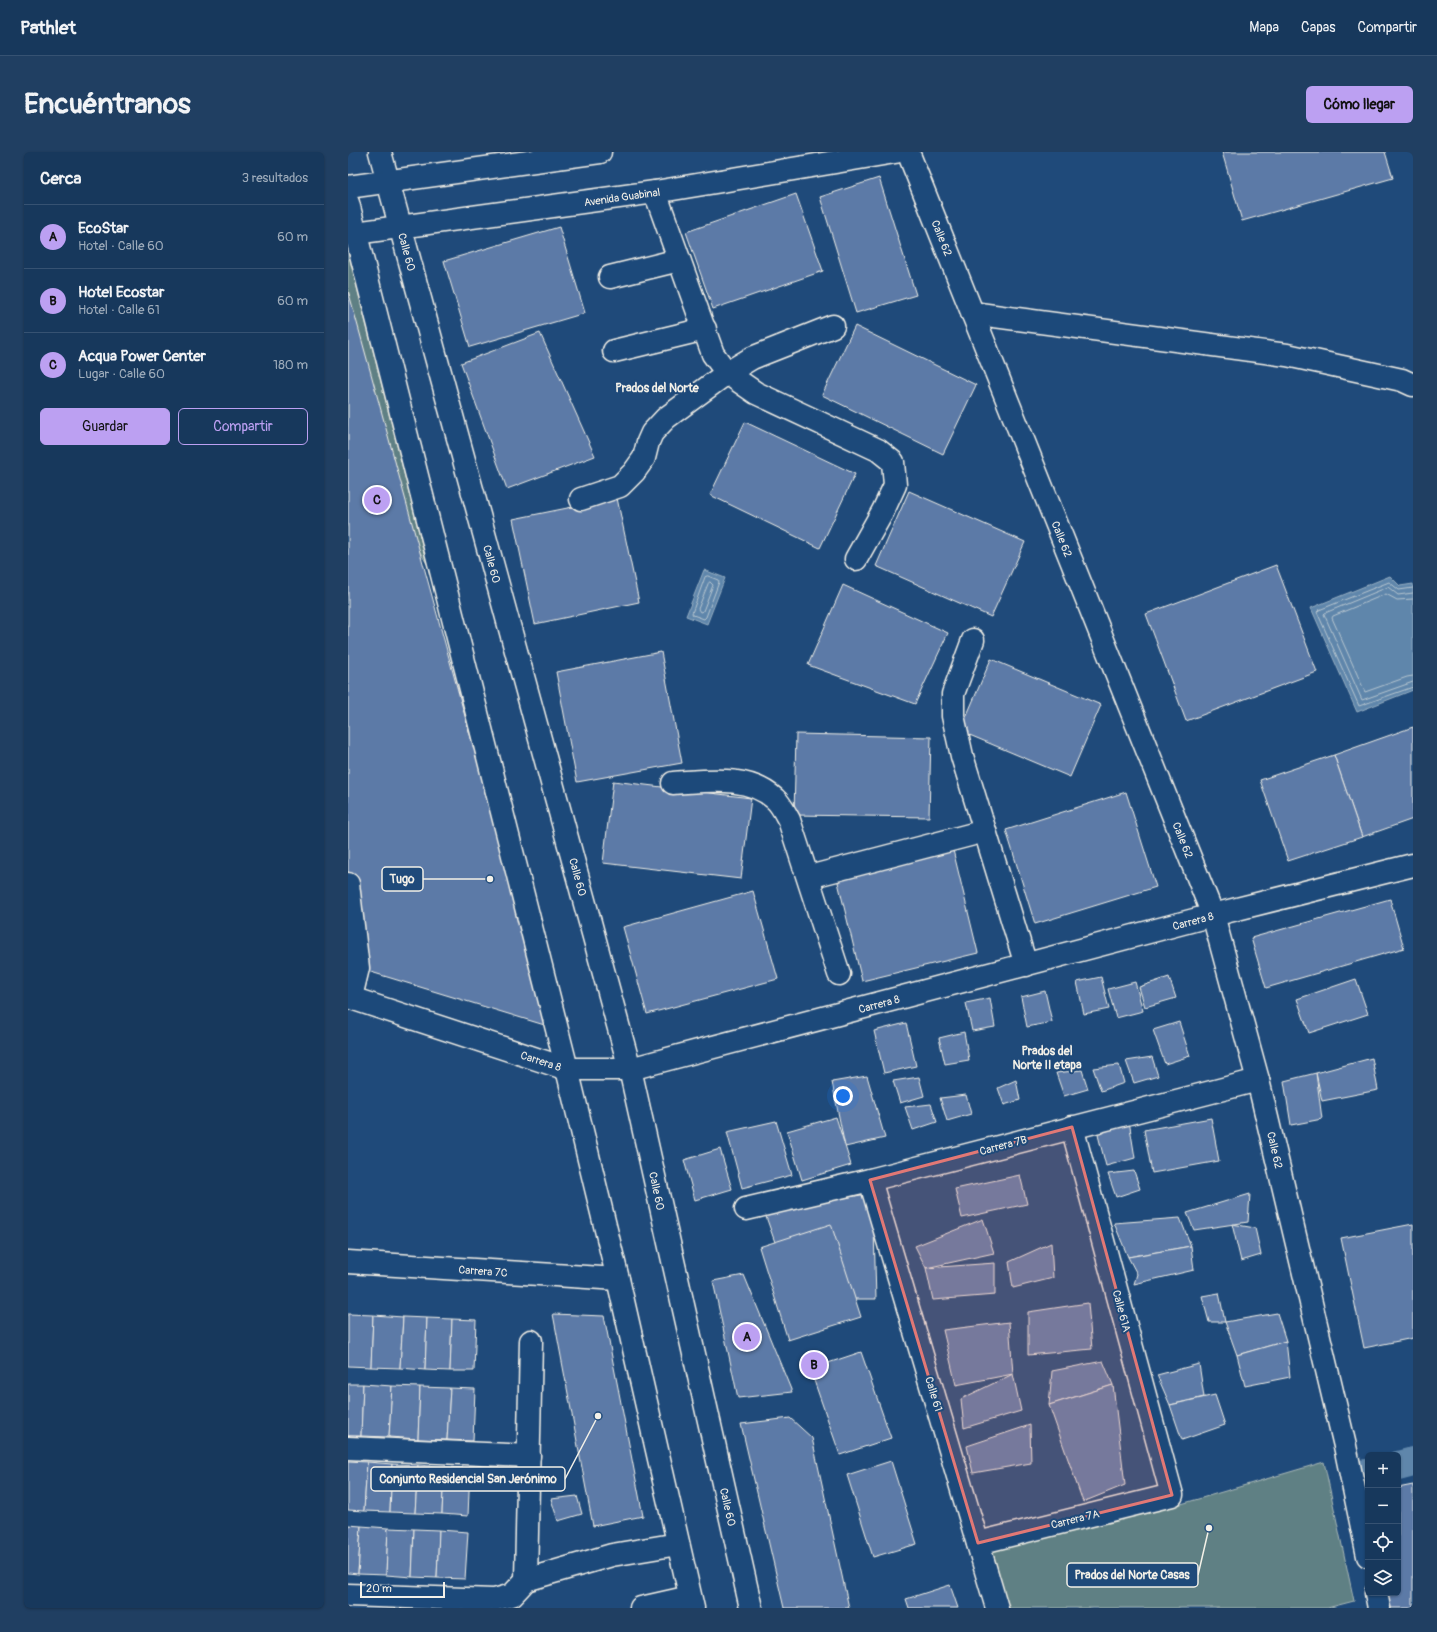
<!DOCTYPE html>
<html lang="es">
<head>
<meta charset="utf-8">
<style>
	:root { --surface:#17385c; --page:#203f62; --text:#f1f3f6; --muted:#9eacbb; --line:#365272; --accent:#bca0f2 }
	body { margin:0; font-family:Pangolin,sans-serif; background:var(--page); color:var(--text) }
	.controls { position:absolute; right:12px; bottom:12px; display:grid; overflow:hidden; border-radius:6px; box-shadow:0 1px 3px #0004 }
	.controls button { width:36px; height:36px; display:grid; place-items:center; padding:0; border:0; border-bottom:1px solid var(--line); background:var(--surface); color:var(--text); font:20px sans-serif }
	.scale { position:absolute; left:12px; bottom:10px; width:85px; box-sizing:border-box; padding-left:4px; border:2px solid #f4f1e8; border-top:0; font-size:11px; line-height:14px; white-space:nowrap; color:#f4f1e8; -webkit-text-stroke:3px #1f4a7a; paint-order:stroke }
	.you { position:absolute; left:495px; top:944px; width:14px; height:14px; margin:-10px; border:3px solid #fff; border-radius:50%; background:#1a73e8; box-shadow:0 0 0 6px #1a73e833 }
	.badge { display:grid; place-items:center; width:26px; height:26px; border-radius:50%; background:var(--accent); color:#111; font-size:13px; font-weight:700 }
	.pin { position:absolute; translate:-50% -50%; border:2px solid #fff; box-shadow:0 1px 4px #0006 }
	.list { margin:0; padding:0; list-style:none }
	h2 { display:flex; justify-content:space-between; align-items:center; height:52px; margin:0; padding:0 16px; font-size:17px }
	h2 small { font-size:13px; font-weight:400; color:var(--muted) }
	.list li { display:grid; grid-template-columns:26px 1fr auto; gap:12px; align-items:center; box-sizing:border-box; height:64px; padding:0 16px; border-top:1px solid var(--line) }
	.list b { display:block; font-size:15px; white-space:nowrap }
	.list p { margin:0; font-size:13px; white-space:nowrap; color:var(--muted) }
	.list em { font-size:13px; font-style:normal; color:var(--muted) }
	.actions { display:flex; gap:8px; padding:12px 16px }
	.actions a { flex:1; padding:9px 0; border:1px solid var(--accent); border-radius:6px; text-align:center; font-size:14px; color:var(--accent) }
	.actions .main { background:var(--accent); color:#111 }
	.icon { flex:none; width:22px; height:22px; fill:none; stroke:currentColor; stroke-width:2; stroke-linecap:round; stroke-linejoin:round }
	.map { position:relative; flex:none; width:1065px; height:1456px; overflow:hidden; border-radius:6px }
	header { display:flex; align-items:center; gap:24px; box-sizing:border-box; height:56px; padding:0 20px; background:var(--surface); border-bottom:1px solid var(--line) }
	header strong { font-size:19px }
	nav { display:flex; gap:22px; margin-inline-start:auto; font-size:14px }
	.intro { display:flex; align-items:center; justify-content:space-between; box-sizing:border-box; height:96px; padding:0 24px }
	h1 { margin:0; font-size:28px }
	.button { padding:10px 18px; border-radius:6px; background:var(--accent); color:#111; font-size:14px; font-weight:700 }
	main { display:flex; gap:24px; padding:0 24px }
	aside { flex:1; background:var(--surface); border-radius:6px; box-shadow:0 1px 3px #0004 }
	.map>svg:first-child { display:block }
</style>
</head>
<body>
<header>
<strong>Pathlet</strong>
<nav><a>Mapa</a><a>Capas</a><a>Compartir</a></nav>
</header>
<div class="intro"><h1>Encuéntranos</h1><a class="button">Cómo llegar</a></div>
<main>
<aside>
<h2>Cerca<small>3 resultados</small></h2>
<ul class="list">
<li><span class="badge">A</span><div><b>EcoStar</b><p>Hotel · Calle 60</p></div><em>60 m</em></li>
<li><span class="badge">B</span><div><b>Hotel Ecostar</b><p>Hotel · Calle 61</p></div><em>60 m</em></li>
<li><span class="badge">C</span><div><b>Acqua Power Center</b><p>Lugar · Calle 60</p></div><em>180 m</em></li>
</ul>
<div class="actions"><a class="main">Guardar</a><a>Compartir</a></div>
</aside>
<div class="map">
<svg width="1065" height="1456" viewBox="0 0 1065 1456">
	<rect width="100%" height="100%" fill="#1f4a7a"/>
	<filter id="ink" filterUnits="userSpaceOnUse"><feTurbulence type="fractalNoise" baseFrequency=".025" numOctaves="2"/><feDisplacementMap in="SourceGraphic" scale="8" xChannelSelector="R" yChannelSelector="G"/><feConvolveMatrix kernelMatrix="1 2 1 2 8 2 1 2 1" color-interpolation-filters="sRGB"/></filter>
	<g filter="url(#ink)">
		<g fill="#5f8084" stroke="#aab8b6">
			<polygon points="0,100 79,412 0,274"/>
			<polygon points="976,1310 1006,1449 979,1456 659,1456 641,1397 823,1355"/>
		</g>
		<g fill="#5e86ab" stroke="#9ab1c3">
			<polygon points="356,418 377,426 359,472 338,464"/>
			<polygon points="1042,424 1052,434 1065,432 1065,538 1009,560 963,456"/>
		</g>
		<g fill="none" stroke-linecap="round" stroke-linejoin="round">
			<g stroke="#b8c6d0" stroke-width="1">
				<polygon points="360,424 370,428 371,430 358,465 356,467 345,463 344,461 357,425"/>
				<polygon points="362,430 365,433 355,459 352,460 350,457 360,432"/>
				<polyline points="1065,436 1051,438 1041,430 971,458 969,460 1011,554 1065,535"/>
				<polyline points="1065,441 1050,443 1040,435 977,461 976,462 1014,548 1065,530"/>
				<polyline points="1065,447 1049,448 1038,442 985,464 984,466 1017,540 1059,525 1065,524"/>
			</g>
			<g stroke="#5e86ab" stroke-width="30">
				<polyline points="1050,1314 1065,1310"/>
				<polyline points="1018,1322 1020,1322"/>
			</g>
		</g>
		<g fill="#5b7aa7" stroke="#f4f1e8">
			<polygon points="874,0 1037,0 1045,26 894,69"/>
			<polygon points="531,26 568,143 508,161 472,45"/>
			<polygon points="448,42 475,119 365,157 338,80"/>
			<polygon points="211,75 237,161 122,195 96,109"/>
			<polygon points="0,138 115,557 203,875 0,813"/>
			<polygon points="507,174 628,233 595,302 474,243"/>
			<polygon points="192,181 247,304 159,337 113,211"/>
			<polygon points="397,270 507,322 472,396 362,343"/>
			<polygon points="561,339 677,390 643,465 528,414"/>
			<polygon points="269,346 291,450 187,472 165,367"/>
			<polygon points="928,413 969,520 838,569 798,462"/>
			<polygon points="495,433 600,481 567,552 460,513"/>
			<polygon points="313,500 334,611 229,630 208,520"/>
			<polygon points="643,507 753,553 722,625 612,579"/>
			<polygon points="1065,575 1065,667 1014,685 986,603"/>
			<polygon points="448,582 583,585 581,665 446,663"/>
			<polygon points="986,603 1014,685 940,709 912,628"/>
			<polygon points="265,629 403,646 393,727 255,711"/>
			<polygon points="778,640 808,735 687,772 658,678"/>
			<polygon points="605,698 630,801 514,829 489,726"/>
			<polygon points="405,739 430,827 299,862 275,775"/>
			<polygon points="1042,747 1056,796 918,836 903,786"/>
			<polygon points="753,825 761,857 736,862 729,830"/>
			<polygon points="821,825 828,846 797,855 791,835"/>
			<polygon points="1008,827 1020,862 961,881 949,847"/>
			<polygon points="787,830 795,859 768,866 760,837"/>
			<polygon points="697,839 704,870 679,875 673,845"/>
			<polygon points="642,846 647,875 624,879 618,851"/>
			<polygon points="831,870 842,904 817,912 805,878"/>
			<polygon points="558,871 568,914 536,921 526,879"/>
			<polygon points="616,880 621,908 597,912 591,886"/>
			<polygon points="804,905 810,924 786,931 778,909"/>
			<polygon points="1024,906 1030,938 974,949 968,921"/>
			<polygon points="771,913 776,931 753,939 745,916"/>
			<polygon points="734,918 740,937 716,944 708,921"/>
			<polygon points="968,921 974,967 943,973 936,929"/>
			<polygon points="519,924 537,986 497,995 484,930"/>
			<polygon points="571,925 576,944 552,951 545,929"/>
			<polygon points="668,928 672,948 656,953 650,936"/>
			<polygon points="618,943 623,962 599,969 592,946"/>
			<polygon points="583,952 589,970 565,978 557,955"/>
			<polygon points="488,965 503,1013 454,1028 439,979"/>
			<polygon points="863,966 871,1009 804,1021 796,978"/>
			<polygon points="428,969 444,1023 394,1036 379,980"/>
			<polygon points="781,969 787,1006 758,1014 750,983"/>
			<polygon points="372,997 384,1037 347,1048 336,1008"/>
			<polygon points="786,1019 792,1037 768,1045 760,1022"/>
			<polygon points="672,1023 679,1052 614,1066 607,1037"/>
			<polygon points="525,1041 528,1147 447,1147 416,1059"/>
			<polygon points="902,1042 900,1070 846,1078 839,1061"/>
			<polygon points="832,1066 843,1094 780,1105 766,1071"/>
			<polygon points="635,1067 646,1101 578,1116 567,1094"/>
			<polygon points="483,1072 513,1165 440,1188 411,1095"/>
			<polygon points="884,1072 907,1076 913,1103 893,1109"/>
			<polygon points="1065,1072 1065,1186 1016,1196 993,1086"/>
			<polygon points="703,1091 705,1126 665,1136 661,1110"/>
			<polygon points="843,1094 846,1118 786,1132 789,1122 780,1105"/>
			<polygon points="647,1111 647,1143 585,1148 578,1116"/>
			<polygon points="396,1123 444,1240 390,1246 365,1129"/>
			<polygon points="871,1141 877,1170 861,1170 854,1144"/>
			<polygon points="740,1151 744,1197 680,1203 680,1160"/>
			<polygon points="929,1161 938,1189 889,1203 877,1170"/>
			<polygon points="0,1162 25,1163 23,1215 0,1214"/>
			<polygon points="205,1162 256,1164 295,1364 245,1374"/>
			<polygon points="25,1163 55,1165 52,1216 23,1215"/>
			<polygon points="55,1165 79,1166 77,1218 52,1216"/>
			<polygon points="79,1166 104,1167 102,1219 77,1218"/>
			<polygon points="104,1167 128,1168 126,1219 102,1219"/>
			<polygon points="661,1170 665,1222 608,1233 595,1178"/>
			<polygon points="938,1189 942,1225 897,1234 889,1203"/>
			<polygon points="513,1200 543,1286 492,1303 462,1217"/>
			<polygon points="755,1209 765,1233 701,1253 704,1219"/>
			<polygon points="851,1212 856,1245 822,1253 809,1223"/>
			<polygon points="665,1222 673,1259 616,1276 613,1247"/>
			<polygon points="0,1232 15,1232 13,1284 0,1284"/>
			<polygon points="15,1232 44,1234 41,1285 13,1284"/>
			<polygon points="765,1233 777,1333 735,1350 701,1253"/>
			<polygon points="44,1234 72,1235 70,1287 41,1285"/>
			<polygon points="72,1235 102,1236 99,1288 70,1287"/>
			<polygon points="102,1236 127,1237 125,1289 99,1288"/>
			<polygon points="867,1243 877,1273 834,1288 822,1253"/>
			<polygon points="442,1266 464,1286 501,1456 436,1456 393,1272"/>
			<polygon points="682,1273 683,1311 625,1321 619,1294"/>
			<polygon points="0,1309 19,1310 16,1359 0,1358"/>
			<polygon points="543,1309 569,1392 525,1405 499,1323"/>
			<polygon points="19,1310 44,1312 42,1360 16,1359"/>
			<polygon points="44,1312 70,1313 67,1361 42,1360"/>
			<polygon points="70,1313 96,1315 94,1362 67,1361"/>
			<polygon points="96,1315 122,1316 120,1364 94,1362"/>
			<polygon points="1065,1333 1065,1456 1043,1456 1039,1441 1050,1441 1050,1336"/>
			<polygon points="229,1344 234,1362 210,1369 203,1347"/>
			<polygon points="0,1373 13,1374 10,1422 0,1421"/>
			<polygon points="13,1374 40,1376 38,1423 10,1422"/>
			<polygon points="40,1376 66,1377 64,1425 38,1423"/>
			<polygon points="66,1377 91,1378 89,1426 64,1425"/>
			<polygon points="91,1378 120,1380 117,1427 89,1426"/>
			<polygon points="602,1433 610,1456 561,1456 558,1447"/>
		</g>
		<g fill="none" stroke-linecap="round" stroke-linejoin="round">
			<g stroke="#f4f1e8" stroke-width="25">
				<g id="minor">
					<polyline points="560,0 865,763 910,928 997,1294 1020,1404"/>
					<polyline points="307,40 365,202 379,221 408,241 530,298 545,310 547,333 535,359 508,407"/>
					<polyline points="262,125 331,108"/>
					<polyline points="624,161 939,203 1054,228 1065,233"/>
					<polyline points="266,199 357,177"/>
					<polyline points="233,347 272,334 286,320 296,306 300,290 304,281 318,266 379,221 404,206 485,174"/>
					<polyline points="625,488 605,542 605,564 614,604 678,813"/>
					<path d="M325 631C359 629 400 622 427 647 433 652 437 661 441 668L491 822"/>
					<polyline points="461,725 637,679"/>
					<polyline points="0,732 10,816 3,845"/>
					<polyline points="0,845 219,917 282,917 865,763 1065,713"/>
					<polyline points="522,1028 649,1456"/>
					<polyline points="398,1057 522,1028 910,928"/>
					<polyline points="0,1110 270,1127"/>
					<polyline points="0,1296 181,1304"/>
					<polyline points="630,1391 824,1343 724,975"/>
					<polyline points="178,1428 183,1189"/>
					<polyline points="1028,1441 1031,1456"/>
					<polyline points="0,1443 146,1448 164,1443 178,1428 264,1403 330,1392"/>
					<polyline points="293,1456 342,1445"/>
				</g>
			</g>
			<g stroke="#f4f1e8" stroke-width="25">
				<g id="major">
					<polyline points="32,0 282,917 403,1456"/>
					<polyline points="0,35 252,0"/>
					<polyline points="0,51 219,917 270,1127 345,1456"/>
					<polyline points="0,82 307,40 547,0"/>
				</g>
			</g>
			<use href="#minor" stroke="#1f4a7a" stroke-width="22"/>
			<use href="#major" stroke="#1f4a7a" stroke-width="22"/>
		</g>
	</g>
	<path fill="#e27875" fill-opacity="0.2" stroke="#e27875" stroke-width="3" stroke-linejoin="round" d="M724 975 824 1343 630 1391 522 1028Z"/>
	<g text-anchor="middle" stroke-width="4" stroke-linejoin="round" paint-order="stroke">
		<g font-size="11" fill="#f4f1e8" stroke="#1f4a7a">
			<text transform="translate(274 45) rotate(-8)" y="4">Avenida Guabinal</text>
			<text transform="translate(594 86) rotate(68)" y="4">Calle 62</text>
			<text transform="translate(59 100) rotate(75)" y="4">Calle 60</text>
			<text transform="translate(714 387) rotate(68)" y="4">Calle 62</text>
			<text transform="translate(144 412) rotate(75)" y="4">Calle 60</text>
			<text transform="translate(835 688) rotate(68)" y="4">Calle 62</text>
			<text transform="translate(230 725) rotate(75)" y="4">Calle 60</text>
			<text transform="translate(845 769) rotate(-15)" y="4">Carrera 8</text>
			<text transform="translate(531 852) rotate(-15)" y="4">Carrera 8</text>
			<text transform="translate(193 909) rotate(18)" y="4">Carrera 8</text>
			<text transform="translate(655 993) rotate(-15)" y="4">Carrera 7B</text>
			<text transform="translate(927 998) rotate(77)" y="4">Calle 62</text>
			<text transform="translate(309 1039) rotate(78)" y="4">Calle 60</text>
			<text transform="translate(135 1119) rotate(4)" y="4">Carrera 7C</text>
			<text transform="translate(774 1159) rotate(75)" y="4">Calle 61A</text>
			<text transform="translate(586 1242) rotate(73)" y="4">Calle 61</text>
			<text transform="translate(380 1355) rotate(77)" y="4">Calle 60</text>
			<text transform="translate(727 1367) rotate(-14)" y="4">Carrera 7A</text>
		</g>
		<g font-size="12" font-weight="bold" fill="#f4f1e8" stroke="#1f4a7a">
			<text x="309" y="240">Prados del Norte</text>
			<text x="699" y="903">Prados del<tspan x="699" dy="14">Norte II etapa</tspan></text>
		</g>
	</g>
	<path fill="none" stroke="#f4f1e8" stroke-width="1.5" d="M142 727L75 727M250 1264L217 1327M861 1376L850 1423"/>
	<g fill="#f4f1e8" stroke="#1f4a7a" stroke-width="1.5">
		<circle cx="142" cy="727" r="4"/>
		<circle cx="250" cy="1264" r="4"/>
		<circle cx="861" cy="1376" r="4"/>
	</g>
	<g fill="#1f4a7a" stroke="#f4f1e8" stroke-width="1.5">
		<rect x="34" y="715" width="41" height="24" rx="4"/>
		<rect x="23" y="1315" width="194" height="24" rx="4"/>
		<rect x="719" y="1411" width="131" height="24" rx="4"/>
	</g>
	<g font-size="12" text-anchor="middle" font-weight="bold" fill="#f4f1e8">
		<text x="54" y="731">Tugo</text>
		<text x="120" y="1331">Conjunto Residencial San Jerónimo</text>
		<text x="784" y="1427">Prados del Norte Casas</text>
	</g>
</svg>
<div class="controls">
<button>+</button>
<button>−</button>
<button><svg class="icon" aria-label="locate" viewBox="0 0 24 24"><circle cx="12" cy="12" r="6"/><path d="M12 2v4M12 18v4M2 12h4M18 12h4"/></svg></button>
<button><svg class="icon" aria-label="layers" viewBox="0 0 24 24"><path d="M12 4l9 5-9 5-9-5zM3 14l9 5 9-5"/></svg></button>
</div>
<div class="scale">20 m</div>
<div class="you"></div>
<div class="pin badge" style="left:399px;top:1185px">A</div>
<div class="pin badge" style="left:466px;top:1213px">B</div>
<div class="pin badge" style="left:29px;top:348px">C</div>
</div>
</main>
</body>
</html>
